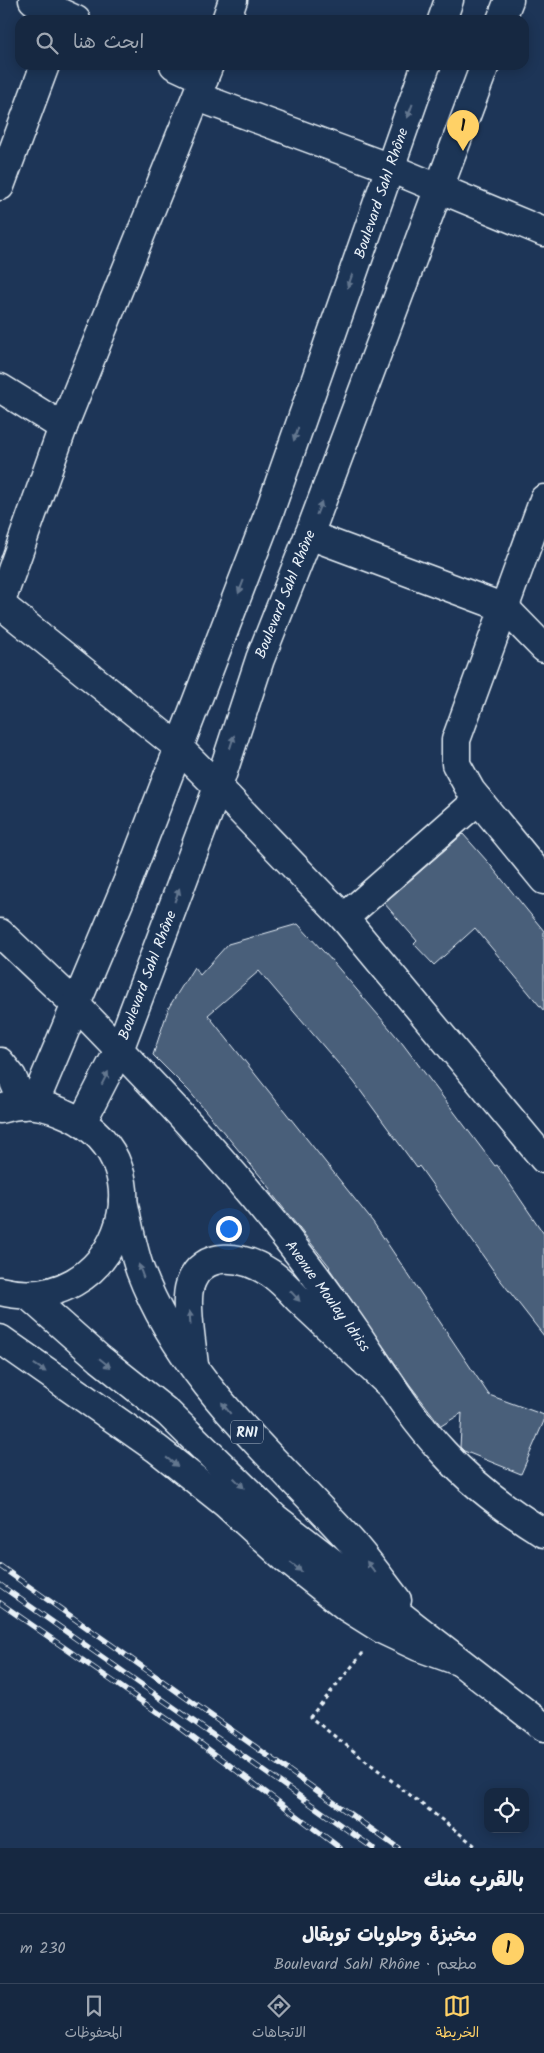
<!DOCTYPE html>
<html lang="ar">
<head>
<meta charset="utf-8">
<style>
	:root { --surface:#162841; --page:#1f3048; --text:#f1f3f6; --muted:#9ea6b1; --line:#35445a; --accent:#ffd166 }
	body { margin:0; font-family:Kalam,"Playpen Sans Arabic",sans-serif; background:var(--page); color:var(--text); direction:rtl }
	.controls { position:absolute; right:15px; bottom:15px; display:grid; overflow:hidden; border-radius:10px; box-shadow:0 2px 12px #0003 }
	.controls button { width:45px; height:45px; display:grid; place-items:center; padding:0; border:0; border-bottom:1px solid var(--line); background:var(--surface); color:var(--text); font:25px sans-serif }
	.you { position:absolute; left:228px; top:1228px; width:18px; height:18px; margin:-12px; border:4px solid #fff; border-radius:50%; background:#1a73e8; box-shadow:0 0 0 8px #1a73e833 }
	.badge { display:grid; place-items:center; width:32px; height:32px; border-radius:50%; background:var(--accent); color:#111; font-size:16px; font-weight:700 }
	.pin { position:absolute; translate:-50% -41px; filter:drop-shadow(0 1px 2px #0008) }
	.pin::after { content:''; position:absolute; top:26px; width:18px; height:15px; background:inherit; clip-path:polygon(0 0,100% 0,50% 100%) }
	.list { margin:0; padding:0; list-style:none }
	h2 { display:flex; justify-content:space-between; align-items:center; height:65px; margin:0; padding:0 20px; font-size:21px }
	h2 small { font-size:16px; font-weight:400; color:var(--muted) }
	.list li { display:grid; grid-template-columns:32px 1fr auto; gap:15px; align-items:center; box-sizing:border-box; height:70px; padding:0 20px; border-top:1px solid var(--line) }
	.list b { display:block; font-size:19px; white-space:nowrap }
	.list p { margin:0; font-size:16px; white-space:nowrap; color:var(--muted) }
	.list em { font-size:16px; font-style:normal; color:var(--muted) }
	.icon { flex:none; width:28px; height:28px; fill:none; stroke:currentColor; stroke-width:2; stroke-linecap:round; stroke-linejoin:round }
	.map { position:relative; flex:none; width:544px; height:1848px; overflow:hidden; direction:ltr }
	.search { position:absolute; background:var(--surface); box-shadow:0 2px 12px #0003; left:15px; right:15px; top:15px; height:55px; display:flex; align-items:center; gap:12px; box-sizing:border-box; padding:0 18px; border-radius:15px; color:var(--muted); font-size:19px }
	.sheet { height:135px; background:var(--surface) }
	nav { display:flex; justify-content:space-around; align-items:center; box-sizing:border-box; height:70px; border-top:1px solid var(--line); background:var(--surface); font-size:14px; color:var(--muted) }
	nav a { display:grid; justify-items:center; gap:2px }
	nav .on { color:var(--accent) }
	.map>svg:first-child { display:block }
</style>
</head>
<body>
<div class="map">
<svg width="544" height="1848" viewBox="0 0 544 1848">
	<rect width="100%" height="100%" fill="#1d3557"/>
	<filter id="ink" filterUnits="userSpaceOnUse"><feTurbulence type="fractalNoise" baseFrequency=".02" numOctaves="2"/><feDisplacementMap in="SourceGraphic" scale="10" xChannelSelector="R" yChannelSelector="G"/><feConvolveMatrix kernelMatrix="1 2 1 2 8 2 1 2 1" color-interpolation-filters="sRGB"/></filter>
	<g filter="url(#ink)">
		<g fill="#495e7a" stroke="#e8f1f8">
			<polygon points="463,834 487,861 544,931 544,1011 475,928 434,965 414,944 417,941 384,903"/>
			<polygon points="298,924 334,963 402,1043 495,1166 497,1165 544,1234 544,1336 498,1277 419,1166 417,1168 354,1082 259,971 208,1015 373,1222 489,1395 544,1415 544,1421 521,1474 464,1451 460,1447 462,1413 441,1426 410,1385 329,1268 330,1267 269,1190 271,1189 189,1091 153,1055 169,1007 194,967 200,975 228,944"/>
		</g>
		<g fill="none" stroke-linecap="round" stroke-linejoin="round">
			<g stroke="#e8f1f8" stroke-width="31">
				<g id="minor">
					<polyline points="33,0 76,20"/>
					<polyline points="226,20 233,0"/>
					<polyline points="174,65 204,79"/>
					<polyline points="198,97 390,168 544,232"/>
					<polyline points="0,186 45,65"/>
					<polyline points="0,388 63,427"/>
					<polyline points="544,499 456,740 456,764 471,791 544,880"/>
					<polyline points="309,535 505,608 544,648"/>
					<polyline points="0,604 179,748 218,787 344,918 544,1159"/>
					<polyline points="0,604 63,427 209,65"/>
					<polyline points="344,918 478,800"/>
					<polyline points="0,933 75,1004"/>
				</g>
			</g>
			<g stroke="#e8f1f8" stroke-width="31">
				<g id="tertiary">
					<polyline points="442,20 449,0"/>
					<polyline points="501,20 509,0"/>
					<path d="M75 1004C148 1079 220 1154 285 1236 309 1267 333 1299 355 1331 383 1372 409 1416 444 1453 473 1485 508 1511 544 1533"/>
					<polyline points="34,1104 127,883 269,513 426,65"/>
					<polyline points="82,1122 119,1050 218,787 260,659 309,535 485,65"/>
				</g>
			</g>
			<g stroke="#e8f1f8" stroke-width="31">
				<g id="primary">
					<polyline points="0,1062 12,1077 24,1105"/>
					<path d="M123 1200C128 1224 132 1247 140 1270 180 1377 270 1453 345 1535 364 1555 380 1578 397 1600"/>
					<polyline points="29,1296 100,1359 168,1413 275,1518 544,1727"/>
					<path d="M194 1365C192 1345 184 1303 190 1285 202 1248 244 1256 270 1273 281 1280 289 1289 298 1299L390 1385"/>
				</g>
			</g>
			<g stroke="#e8f1f8" stroke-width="31">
				<g id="trunk">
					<path d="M0 1109C27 1101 45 1104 70 1116 172 1165 115 1319 0 1291"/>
					<polyline points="0,1339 157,1449 225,1503 285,1558 348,1608 383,1630 419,1647 458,1661"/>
				</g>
			</g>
			<polyline stroke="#e8f1f8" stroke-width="3" stroke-dasharray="4 4" stroke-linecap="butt" points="363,1653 310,1717 478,1848"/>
			<use href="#minor" stroke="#1d3557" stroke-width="28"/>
			<use href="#tertiary" stroke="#1d3557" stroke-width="28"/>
			<use href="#primary" stroke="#1d3557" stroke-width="28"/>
			<use href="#trunk" stroke="#1d3557" stroke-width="28"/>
			<g stroke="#e8f1f8" stroke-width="5.5">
				<g id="rail">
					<polyline points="0,1566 398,1848"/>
					<polyline points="0,1585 373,1848"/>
					<polyline points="0,1603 173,1723 340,1848"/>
				</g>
			</g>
			<use href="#rail" stroke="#1d3557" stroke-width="4" stroke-dasharray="11" stroke-linecap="butt"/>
		</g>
		<defs><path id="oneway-solid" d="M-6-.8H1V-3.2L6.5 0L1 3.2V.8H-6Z" transform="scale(1.25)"/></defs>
		<g fill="#64778f">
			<use href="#oneway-solid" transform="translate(410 111) rotate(110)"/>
			<use href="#oneway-solid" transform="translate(350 281) rotate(109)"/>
			<use href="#oneway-solid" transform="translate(296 434) rotate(109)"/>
			<use href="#oneway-solid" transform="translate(319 508) rotate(-69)"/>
			<use href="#oneway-solid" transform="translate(241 587) rotate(111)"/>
			<use href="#oneway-solid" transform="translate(232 742) rotate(-72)"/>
			<use href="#oneway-solid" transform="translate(177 895) rotate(-70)"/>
			<use href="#oneway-solid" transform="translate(105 1078) rotate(-63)"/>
			<use href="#oneway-solid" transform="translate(141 1271) rotate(-110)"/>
			<use href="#oneway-solid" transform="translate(295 1296) rotate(47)"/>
			<use href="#oneway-solid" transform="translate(190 1318) rotate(-94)"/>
			<use href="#oneway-solid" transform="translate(105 1363) rotate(39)"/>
			<use href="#oneway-solid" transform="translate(40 1368) rotate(34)"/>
			<use href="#oneway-solid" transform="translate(226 1408) rotate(-128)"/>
			<use href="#oneway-solid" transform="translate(172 1462) rotate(38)"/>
			<use href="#oneway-solid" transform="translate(239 1483) rotate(45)"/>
			<use href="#oneway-solid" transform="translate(296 1567) rotate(39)"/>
			<use href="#oneway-solid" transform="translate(371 1567) rotate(-128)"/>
		</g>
	</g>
	<g text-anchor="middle" stroke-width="4" stroke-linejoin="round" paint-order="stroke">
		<rect fill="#1d3557" stroke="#abb9c8" stroke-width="1" x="231" y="1420.5" width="32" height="23" rx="4"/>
		<g font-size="14" font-weight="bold" fill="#e8f1f8">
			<text x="247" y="1437">RN1</text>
		</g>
		<g font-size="15" fill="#e8f1f8" stroke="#1d3557">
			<text transform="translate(381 193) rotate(-71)" y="5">Boulevard Sahl Rhône</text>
			<text transform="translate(285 594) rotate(-68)" y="5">Boulevard Sahl Rhône</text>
			<text transform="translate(147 975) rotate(-69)" y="5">Boulevard Sahl Rhône</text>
			<text transform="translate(328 1296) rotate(54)" y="5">Avenue Moulay Idriss</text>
		</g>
	</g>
</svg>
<div class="controls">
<button><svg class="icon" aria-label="locate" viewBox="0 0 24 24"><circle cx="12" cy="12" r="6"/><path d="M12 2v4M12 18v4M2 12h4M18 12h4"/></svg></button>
</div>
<div class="you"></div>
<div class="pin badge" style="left:463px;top:151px">1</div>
<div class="search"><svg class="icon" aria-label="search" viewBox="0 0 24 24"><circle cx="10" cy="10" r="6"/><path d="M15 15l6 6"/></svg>ابحث هنا</div>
</div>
<section class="sheet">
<h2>بالقرب منك<small></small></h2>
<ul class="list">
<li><span class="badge">1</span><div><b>مخبزة وحلويات توبقال</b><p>مطعم · Boulevard Sahl Rhône</p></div><em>230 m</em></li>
</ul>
</section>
<nav>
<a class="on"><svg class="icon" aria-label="map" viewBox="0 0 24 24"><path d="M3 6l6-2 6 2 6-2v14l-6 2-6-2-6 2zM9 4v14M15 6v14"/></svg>الخريطة</a>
<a><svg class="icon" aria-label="directions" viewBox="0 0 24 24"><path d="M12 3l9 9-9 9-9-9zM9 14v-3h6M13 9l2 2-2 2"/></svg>الاتجاهات</a>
<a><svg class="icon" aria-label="saved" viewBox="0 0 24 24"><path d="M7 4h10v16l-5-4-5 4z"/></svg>المحفوظات</a>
</nav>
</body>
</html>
